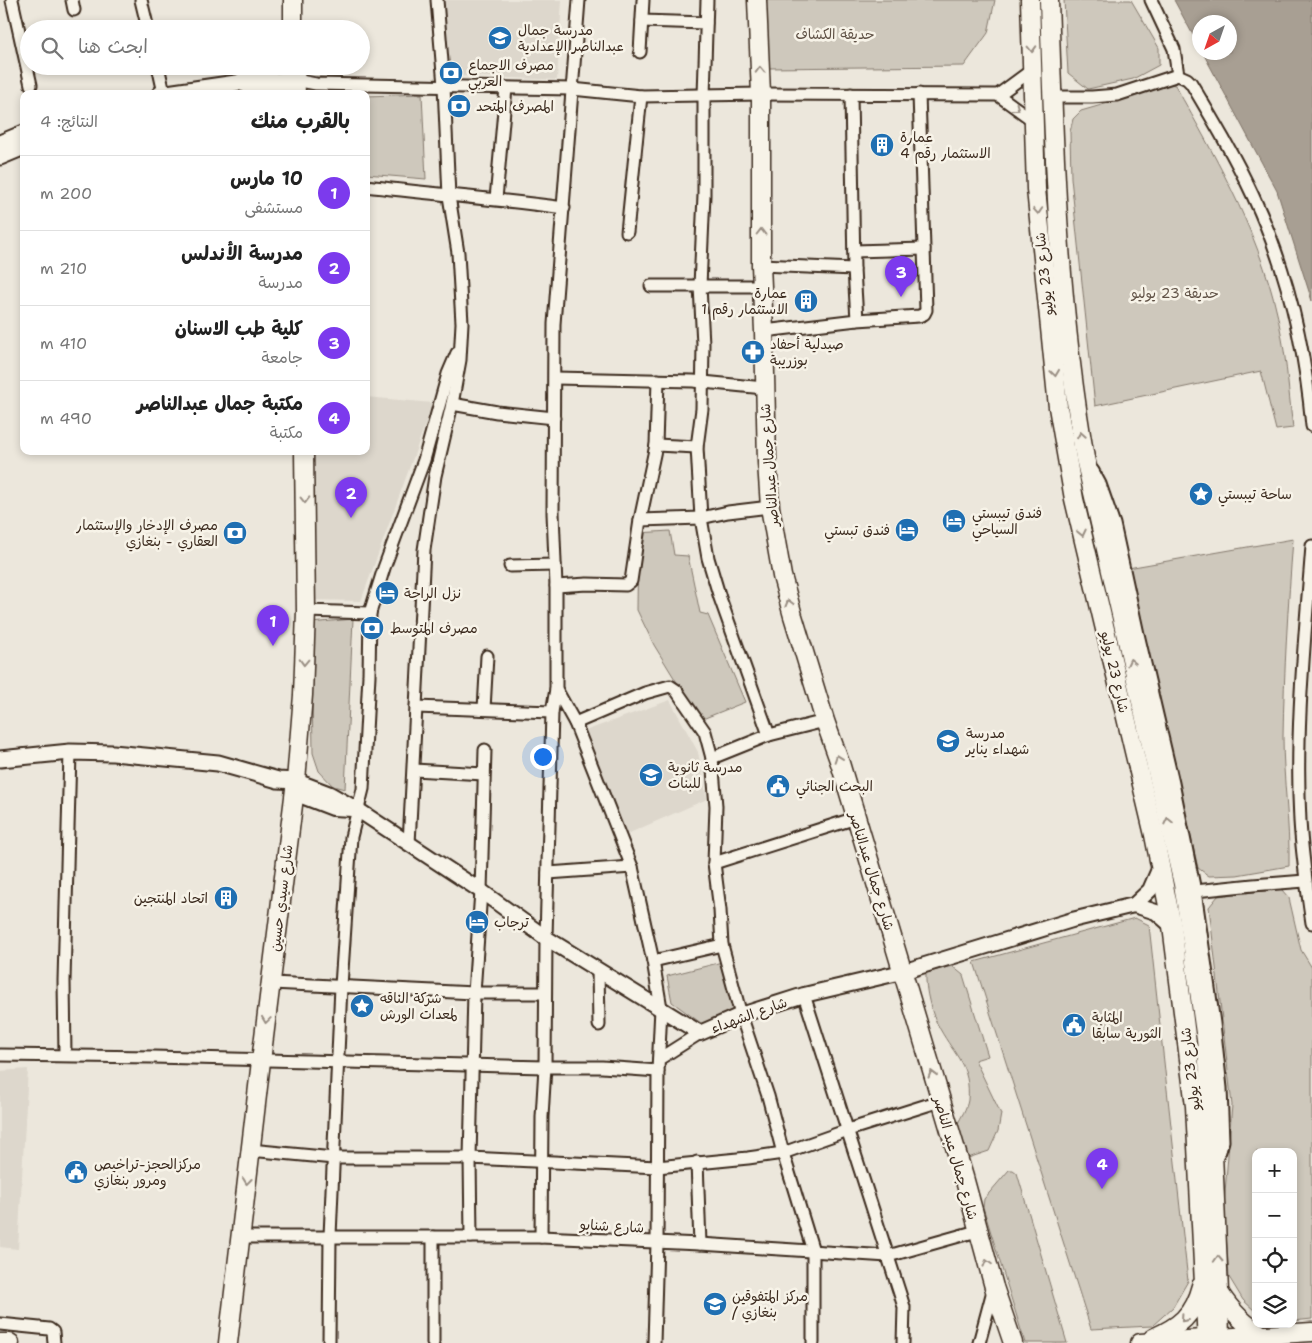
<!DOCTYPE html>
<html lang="ar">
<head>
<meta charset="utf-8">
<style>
	:root { --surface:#fff; --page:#f2f2f2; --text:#222; --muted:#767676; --line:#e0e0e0; --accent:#7c3aed }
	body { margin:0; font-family:"Shantell Sans","Playpen Sans Arabic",sans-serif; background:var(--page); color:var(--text); direction:rtl }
	.controls { position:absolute; right:15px; bottom:15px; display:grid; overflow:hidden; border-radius:10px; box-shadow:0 2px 8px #0003 }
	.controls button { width:45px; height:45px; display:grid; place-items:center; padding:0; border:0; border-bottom:1px solid var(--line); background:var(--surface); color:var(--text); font:25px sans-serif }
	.compass { position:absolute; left:1192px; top:15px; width:45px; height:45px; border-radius:50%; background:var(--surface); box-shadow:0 2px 8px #0003; rotate:220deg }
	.you { position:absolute; left:542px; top:756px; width:18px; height:18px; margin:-12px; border:4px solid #fff; border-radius:50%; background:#1a73e8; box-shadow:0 0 0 8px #1a73e833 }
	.badge { display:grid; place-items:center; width:32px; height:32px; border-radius:50%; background:var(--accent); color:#fff; font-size:16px; font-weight:700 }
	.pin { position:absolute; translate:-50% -41px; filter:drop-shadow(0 1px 2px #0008) }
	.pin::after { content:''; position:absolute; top:26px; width:18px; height:15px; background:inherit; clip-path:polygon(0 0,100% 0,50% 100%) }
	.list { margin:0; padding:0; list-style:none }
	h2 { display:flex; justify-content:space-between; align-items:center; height:65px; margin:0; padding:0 20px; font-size:21px }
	h2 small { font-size:16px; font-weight:400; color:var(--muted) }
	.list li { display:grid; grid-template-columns:32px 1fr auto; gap:15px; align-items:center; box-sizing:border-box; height:75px; padding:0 20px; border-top:1px solid var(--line) }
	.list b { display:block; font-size:19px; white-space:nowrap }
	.list p { margin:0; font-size:16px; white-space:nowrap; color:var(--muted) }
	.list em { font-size:16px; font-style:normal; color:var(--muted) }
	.icon { flex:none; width:28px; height:28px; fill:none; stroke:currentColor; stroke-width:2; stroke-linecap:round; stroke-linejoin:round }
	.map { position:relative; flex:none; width:1312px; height:1343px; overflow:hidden; direction:ltr }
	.search { position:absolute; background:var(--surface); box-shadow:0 2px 8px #0003; left:20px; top:20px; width:350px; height:55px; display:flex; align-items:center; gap:12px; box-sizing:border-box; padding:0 18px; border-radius:28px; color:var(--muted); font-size:19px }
	.panel { position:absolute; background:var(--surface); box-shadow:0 2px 8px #0003; left:20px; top:90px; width:350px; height:365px; border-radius:10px; direction:rtl }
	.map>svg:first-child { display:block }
</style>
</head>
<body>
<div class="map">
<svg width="1312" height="1343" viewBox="0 0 1312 1343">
	<rect width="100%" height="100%" fill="#ece7dc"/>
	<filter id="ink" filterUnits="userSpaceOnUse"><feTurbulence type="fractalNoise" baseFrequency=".02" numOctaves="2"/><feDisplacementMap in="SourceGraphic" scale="10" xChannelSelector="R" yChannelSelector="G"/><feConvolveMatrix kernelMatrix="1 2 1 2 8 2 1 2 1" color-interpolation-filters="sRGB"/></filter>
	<g filter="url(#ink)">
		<g fill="#ddd7cc">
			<polygon points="438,0 562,0 557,80 443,75"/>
			<polygon points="366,397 433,403 361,601 312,600 311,451 366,451"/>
			<polygon points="670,700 698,752 707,799 625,835 582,732"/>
			<polygon points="28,1069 18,1249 0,1247 0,1071"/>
		</g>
		<g fill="#cec8bc" stroke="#84796d">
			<polygon points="766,0 995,0 988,33 964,66 767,68"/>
			<polygon points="1064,0 1131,0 1159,48 1159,65 1133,79 1088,89 1068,73"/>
			<path d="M1166 83 1175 85C1219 163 1265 243 1281 333 1287 364 1289 396 1293 428L1276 430 1261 371 1095 406 1071 178 1070 132 1073 119 1081 111 1139 94 1156 85Z"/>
			<polygon points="422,94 426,179 366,174 366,96"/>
			<polygon points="670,531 674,555 688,556 700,613 708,615 745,702 700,720 654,645 637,610 638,533"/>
			<path d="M1293 539C1288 605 1284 671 1283 737 1283 780 1290 823 1289 866L1237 875 1209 876 1198 868 1128 568Z"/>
			<polygon points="353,619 345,789 333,786 319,771 313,753 311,623"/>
			<polygon points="1281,889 1289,898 1301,950 1312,968 1312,1319 1293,1321 1293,1152 1256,1152 1256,1312 1243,1300 1229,1277 1224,1205 1232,1105 1209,907 1218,896"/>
			<polygon points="1135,918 1149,925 1188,1281 1173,1307 1152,1326 1091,1329 974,962"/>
			<polygon points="726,961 738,1019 705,1026 672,1002 667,976"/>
			<path d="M952 966 963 975 988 1056 975 1060 1001 1114 998 1131 989 1151 968 1158 957 1125C961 1117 967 1108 968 1100 971 1066 955 1056 940 1029 931 1014 925 990 926 973Z"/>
			<polygon points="1009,1170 1013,1170 1017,1173 1067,1343 1025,1343 983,1207 984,1199"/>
		</g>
		<polygon fill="#a89f93" stroke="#7c7064" points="1174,0 1312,0 1312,301 1277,191 1203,53 1230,52 1230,22 1200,22 1199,46"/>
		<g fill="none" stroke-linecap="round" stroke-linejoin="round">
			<g stroke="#3b2a1e" stroke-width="15">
				<g id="minor">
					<polyline points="12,0 31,85"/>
					<polyline points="72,0 74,10"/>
					<polyline points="141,0 148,29"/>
					<polyline points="579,0 554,324 553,513 556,586 556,689 575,723 632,867 653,961 661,1008 658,1071 657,1243 654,1343"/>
					<polyline points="707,0 704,96 704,195 700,286 703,344 702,409 697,447 701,518 708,558 720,598 769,735"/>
					<polyline points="1151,0 1174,49 1178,75"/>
					<polyline points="642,21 706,23"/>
					<polyline points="640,52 643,0"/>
					<polyline points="158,66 164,93"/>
					<polyline points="295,80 316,84 572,89 641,96 761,94 998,95 1032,70"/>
					<polyline points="998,95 1034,121"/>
					<path d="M1052 97H1092L1117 95 1178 75 1187 79 1191 83C1213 120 1235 157 1253 196 1287 268 1305 347 1312 426"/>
					<path d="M366 186C432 194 498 199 564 208"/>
					<polyline points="496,199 506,88"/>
					<polyline points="627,232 641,96"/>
					<polyline points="854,251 924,249"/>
					<polyline points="761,265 854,269"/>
					<polyline points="651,286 762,286"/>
					<polyline points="857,320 919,316 924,314 926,310 919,94"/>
					<polyline points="764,331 857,320 854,269 851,94"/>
					<polyline points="555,378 693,381 764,388"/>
					<polyline points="452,404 497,412 554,418"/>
					<polyline points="656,445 697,447"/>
					<polyline points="1093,471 1100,484 1114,524 1138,634 1173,783 1195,891"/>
					<polyline points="640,520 701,518 728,512 770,507"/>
					<path d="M1312 546C1305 638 1295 729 1300 821 1302 855 1307 889 1312 923"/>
					<polyline points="510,566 555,565"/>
					<polyline points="556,586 587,584 626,585 631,581 640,520 656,445 658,380"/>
					<polyline points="306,611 370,613 369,675 363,789 351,837 341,986 330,1236 329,1343"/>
					<polyline points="370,613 384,568 424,460 448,374 457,353"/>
					<polyline points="416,707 552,712"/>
					<polyline points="484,709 487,656"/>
					<polyline points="575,723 645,693 670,686 676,690 705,732 712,758 716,806 714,863 720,910 722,945 741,1015 768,1096 783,1153 813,1251 813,1343"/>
					<polyline points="712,758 769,735 825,721"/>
					<polyline points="414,770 484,774"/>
					<polyline points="409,844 424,550 435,476 452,404 460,360 462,323 458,253 449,196 444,86 437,0"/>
					<polyline points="714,863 856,818"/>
					<polyline points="548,873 632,867"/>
					<polyline points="653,961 722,945"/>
					<polyline points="598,970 599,1025"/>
					<polyline points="272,983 474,993 545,993"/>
					<polyline points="804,995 900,1294 904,1307 903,1343"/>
					<polyline points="0,1055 153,1057 545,1067 602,1067 658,1071"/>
					<polyline points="65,1055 64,981 70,752"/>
					<polyline points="659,1059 700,1033"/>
					<polyline points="250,1150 334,1158 470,1158 657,1167 748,1158 783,1153 848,1130 940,1101"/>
					<polyline points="1215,1158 1220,1151 1223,1141 1221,1088 1214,1023 1195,891 1253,885 1305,881"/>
					<polyline points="697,1162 700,1244"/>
					<polyline points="240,1237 541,1237 700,1244 888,1256 977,1231"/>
					<polyline points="471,1237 470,1158 474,993 481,891 485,750"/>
					<polyline points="541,1237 542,1117 545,1067 546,938 552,712 556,689"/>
					<polyline points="0,1324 49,1329 53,1332 54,1343"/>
					<polyline points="433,1343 433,1237"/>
					<polyline points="979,1343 994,1287"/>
				</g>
			</g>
			<g stroke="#3b2a1e" stroke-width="18">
				<g id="tertiary">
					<polyline points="296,781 330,794 358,810 481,891 546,938 700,1033 741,1015 804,995 902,972 1072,920 1134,905 1150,890 1160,867"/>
					<polyline points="294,793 333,808 352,809"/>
					<polyline points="1134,905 1156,912 1172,926"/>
				</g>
			</g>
			<g stroke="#3b2a1e" stroke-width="19">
				<g id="secondary">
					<polyline points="160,94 243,82 295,80"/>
					<polyline points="250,94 296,92"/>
					<polyline points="0,143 24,133"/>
					<polyline points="0,157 24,147"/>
					<polyline points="0,759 70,752 113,753 218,763 278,780 296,781"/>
				</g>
			</g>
			<g stroke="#3b2a1e" stroke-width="21">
				<g id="primary">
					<polyline points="293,0 293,29"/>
					<polyline points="757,0 761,94 761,265 764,331 767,462 770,507 782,576 793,616 825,721 840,763 964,1177 994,1287 1013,1343"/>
					<polyline points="1030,0 1036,189 1058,407 1074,499 1154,835 1172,926 1195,1106 1207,1343"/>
					<path d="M1049 0C1054 153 1058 307 1085 458L1183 884 1191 934 1206 1040 1210 1085 1219 1292 1220 1343"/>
					<polyline points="295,66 296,94"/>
					<polyline points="243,82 264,66"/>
					<polyline points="255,93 256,94"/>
					<path d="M1219 1292C1231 1311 1244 1325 1264 1336"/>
					<path d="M1153 1338C1180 1326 1193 1316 1201 1286"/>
					<polyline points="0,1343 10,1343"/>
					<polyline points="228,1343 261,1061 296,781 303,695 306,611 304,451"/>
					<polyline points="1140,1343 1312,1332"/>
				</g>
			</g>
			<use href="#minor" stroke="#f7f3e8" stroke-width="11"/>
			<use href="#tertiary" stroke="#f7f3e8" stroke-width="14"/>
			<use href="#secondary" stroke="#f7f3e8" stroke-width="15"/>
			<use href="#primary" stroke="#f7f3e8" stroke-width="18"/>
		</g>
		<defs><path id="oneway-chevron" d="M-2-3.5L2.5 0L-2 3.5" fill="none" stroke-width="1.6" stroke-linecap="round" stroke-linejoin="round" transform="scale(1.25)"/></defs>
		<g stroke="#998e83">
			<use href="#oneway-chevron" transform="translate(1032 49) rotate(88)"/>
			<use href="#oneway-chevron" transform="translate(760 70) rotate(-92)"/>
			<use href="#oneway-chevron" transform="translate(1016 108) rotate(36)"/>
			<use href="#oneway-chevron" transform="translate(1038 211) rotate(86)"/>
			<use href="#oneway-chevron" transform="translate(761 232) rotate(-90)"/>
			<use href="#oneway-chevron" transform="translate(1055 373) rotate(82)"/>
			<use href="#oneway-chevron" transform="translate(1081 435) rotate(-100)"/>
			<use href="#oneway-chevron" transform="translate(305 500) rotate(89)"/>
			<use href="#oneway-chevron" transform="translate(1082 533) rotate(77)"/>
			<use href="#oneway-chevron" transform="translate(789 603) rotate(-105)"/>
			<use href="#oneway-chevron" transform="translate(304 662) rotate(92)"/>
			<use href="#oneway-chevron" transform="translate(1131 662) rotate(-103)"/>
			<use href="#oneway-chevron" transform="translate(838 758) rotate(-109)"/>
			<use href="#oneway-chevron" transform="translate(1168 821) rotate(-103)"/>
			<use href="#oneway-chevron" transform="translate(266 1020) rotate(98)"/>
			<use href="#oneway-chevron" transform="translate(932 1074) rotate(-106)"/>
			<use href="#oneway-chevron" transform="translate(247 1181) rotate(96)"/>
			<use href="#oneway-chevron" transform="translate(1218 1259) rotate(-93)"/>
			<use href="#oneway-chevron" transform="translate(987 1263) rotate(-106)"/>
			<use href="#oneway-chevron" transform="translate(1184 1319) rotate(132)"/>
		</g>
	</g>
	<defs>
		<g id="school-disc" transform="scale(1.25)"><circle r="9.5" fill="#1f6fb2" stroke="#f7f3e8"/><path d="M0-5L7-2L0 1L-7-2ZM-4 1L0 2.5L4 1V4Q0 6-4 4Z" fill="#fff"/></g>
		<g id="bank-disc" transform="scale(1.25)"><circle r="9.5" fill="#1f6fb2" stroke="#f7f3e8"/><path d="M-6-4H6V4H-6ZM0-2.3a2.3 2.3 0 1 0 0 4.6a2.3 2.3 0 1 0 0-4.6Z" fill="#fff"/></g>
		<g id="building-disc" transform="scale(1.25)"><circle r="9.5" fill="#1f6fb2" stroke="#f7f3e8"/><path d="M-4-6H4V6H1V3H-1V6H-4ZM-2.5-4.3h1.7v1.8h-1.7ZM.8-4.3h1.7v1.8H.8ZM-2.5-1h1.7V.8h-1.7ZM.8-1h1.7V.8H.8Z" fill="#fff"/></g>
		<g id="pharmacy-disc" transform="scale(1.25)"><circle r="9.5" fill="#1f6fb2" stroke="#f7f3e8"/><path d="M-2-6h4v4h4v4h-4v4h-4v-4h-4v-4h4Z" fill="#fff"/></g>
		<g id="sight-disc" transform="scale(1.25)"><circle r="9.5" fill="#1f6fb2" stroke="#f7f3e8"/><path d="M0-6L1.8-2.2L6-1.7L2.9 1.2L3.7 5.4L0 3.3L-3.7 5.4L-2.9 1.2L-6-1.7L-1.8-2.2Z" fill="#fff"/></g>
		<g id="hotel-disc" transform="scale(1.25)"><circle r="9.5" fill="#1f6fb2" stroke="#f7f3e8"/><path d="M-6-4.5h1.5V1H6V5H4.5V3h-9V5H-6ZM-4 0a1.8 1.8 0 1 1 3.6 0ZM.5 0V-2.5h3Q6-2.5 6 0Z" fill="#fff"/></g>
		<g id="civic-disc" transform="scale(1.25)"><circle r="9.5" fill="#1f6fb2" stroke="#f7f3e8"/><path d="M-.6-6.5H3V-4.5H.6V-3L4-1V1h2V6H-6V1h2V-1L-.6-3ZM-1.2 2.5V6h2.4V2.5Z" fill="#fff"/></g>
	</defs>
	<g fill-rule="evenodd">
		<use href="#school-disc" x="500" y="38"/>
		<use href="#bank-disc" x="451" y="73"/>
		<use href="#bank-disc" x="459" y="106"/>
		<use href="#building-disc" x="882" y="145"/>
		<use href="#building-disc" x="806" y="301"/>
		<use href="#pharmacy-disc" x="753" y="352"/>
		<use href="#sight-disc" x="1201" y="494"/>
		<use href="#hotel-disc" x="954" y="521"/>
		<use href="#hotel-disc" x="907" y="530"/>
		<use href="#bank-disc" x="235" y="533"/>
		<use href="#hotel-disc" x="387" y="593"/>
		<use href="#bank-disc" x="372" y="628"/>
		<use href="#school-disc" x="948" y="741"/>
		<use href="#school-disc" x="651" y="775"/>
		<use href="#civic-disc" x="778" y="786"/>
		<use href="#building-disc" x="226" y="898"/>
		<use href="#hotel-disc" x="477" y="922"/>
		<use href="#sight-disc" x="362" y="1006"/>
		<use href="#civic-disc" x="1074" y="1025"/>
		<use href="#civic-disc" x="76" y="1172"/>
		<use href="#school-disc" x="715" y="1304"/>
	</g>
	<g text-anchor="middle" stroke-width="5" stroke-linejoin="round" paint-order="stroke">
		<g font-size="14" fill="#3b2a1e" stroke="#f7f3e8" text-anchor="start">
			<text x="518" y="35">مدرسة جمال<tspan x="518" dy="16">عبدالناصر الإعدادية</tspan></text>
			<text x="468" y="70">مصرف الاجماع<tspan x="468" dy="16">العربي</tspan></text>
			<text x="476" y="111">المصرف المتحد</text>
			<text x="900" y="142">عمارة<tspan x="900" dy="16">الاستثمار رقم 4</tspan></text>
			<text x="788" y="298" text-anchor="end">عمارة<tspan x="788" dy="16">الاستثمار رقم 1</tspan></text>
			<text x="770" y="349">صيدلية أحفاد<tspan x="770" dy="16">بوزريبة</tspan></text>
			<text x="1218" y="499">ساحة تيبستي</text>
			<text x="972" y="518">فندق تيبستي<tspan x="972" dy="16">السياحي</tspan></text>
			<text x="218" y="530" text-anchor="end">مصرف الإدخار والإستثمار<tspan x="218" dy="16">العقاري - بنغازي</tspan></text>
			<text x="890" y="535" text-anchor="end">فندق تبستي</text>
			<text x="404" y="598">نزل الراحة</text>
			<text x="390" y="633">مصرف المتوسط</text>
			<text x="966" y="738">مدرسة<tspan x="966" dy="16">شهداء يناير</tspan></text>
			<text x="668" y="772">مدرسة ثانوية<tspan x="668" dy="16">للبنات</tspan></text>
			<text x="796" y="791">البحث الجنائي</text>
			<text x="208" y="903" text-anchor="end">اتحاد المنتجين</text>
			<text x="494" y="927">ترجاب</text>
			<text x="380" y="1003">شركة الناقه<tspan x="380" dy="16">لمعدات الورش</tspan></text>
			<text x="1092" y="1022">المثابة<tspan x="1092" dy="16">الثورية سابقا</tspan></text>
			<text x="94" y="1169">مركزالحجز-تراخيص<tspan x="94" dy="16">ومرور بنغازي</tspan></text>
			<text x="732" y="1301">مركز المتفوقين<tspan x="732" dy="16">/ بنغازي</tspan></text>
		</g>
		<g font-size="14" fill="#605246" stroke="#f7f3e8">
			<text x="835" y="39">حديقة الكشاف</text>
			<text x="1175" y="298">حديقة 23 يوليو</text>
		</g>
		<g font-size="14" fill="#3b2a1e" stroke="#f7f3e8">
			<text transform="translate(1044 274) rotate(-96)" y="5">شارع 23 يوليو</text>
			<text transform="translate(769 465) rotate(-94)" y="5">شارع جمال عبدالناصر</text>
			<text transform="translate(1115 672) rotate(77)" y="5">شارع 23 يوليو</text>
			<text transform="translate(872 871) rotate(73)" y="5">شارع جمال عبدالناصر</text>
			<text transform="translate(281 898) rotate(-83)" y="5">شارع سيدي حسين</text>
			<text transform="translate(749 1015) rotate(-20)" y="5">شارع الشهداء</text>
			<text transform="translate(1190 1069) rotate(-97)" y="5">شارع 23 يوليو</text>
			<text transform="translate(956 1158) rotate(74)" y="5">شارع جمال عبد الناصر</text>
			<text transform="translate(612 1226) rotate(3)" y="5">شارع شنابو</text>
		</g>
	</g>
</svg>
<div class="controls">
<button>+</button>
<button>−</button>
<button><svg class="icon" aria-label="locate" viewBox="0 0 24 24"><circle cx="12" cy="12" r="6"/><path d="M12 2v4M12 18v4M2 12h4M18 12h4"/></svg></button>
<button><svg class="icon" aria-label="layers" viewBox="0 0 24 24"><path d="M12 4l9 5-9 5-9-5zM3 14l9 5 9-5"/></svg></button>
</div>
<svg class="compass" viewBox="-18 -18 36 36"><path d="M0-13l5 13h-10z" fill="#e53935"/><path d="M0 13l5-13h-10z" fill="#767676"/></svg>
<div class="you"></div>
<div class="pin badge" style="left:273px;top:646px">1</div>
<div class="pin badge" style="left:351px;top:518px">2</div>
<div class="pin badge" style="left:901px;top:297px">3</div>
<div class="pin badge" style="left:1102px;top:1189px">4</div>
<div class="search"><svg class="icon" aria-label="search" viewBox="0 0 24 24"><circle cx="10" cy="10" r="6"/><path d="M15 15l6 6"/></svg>ابحث هنا</div>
<section class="panel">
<h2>بالقرب منك<small>النتائج: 4</small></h2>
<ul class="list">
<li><span class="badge">1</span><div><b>10 مارس</b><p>مستشفى</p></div><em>200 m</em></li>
<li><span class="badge">2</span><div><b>مدرسة الأندلس</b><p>مدرسة</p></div><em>210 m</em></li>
<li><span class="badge">3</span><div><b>كلية طب الاسنان</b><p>جامعة</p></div><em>410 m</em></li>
<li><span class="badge">4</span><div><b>مكتبة جمال عبدالناصر</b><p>مكتبة</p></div><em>490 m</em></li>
</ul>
</section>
</div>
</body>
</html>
